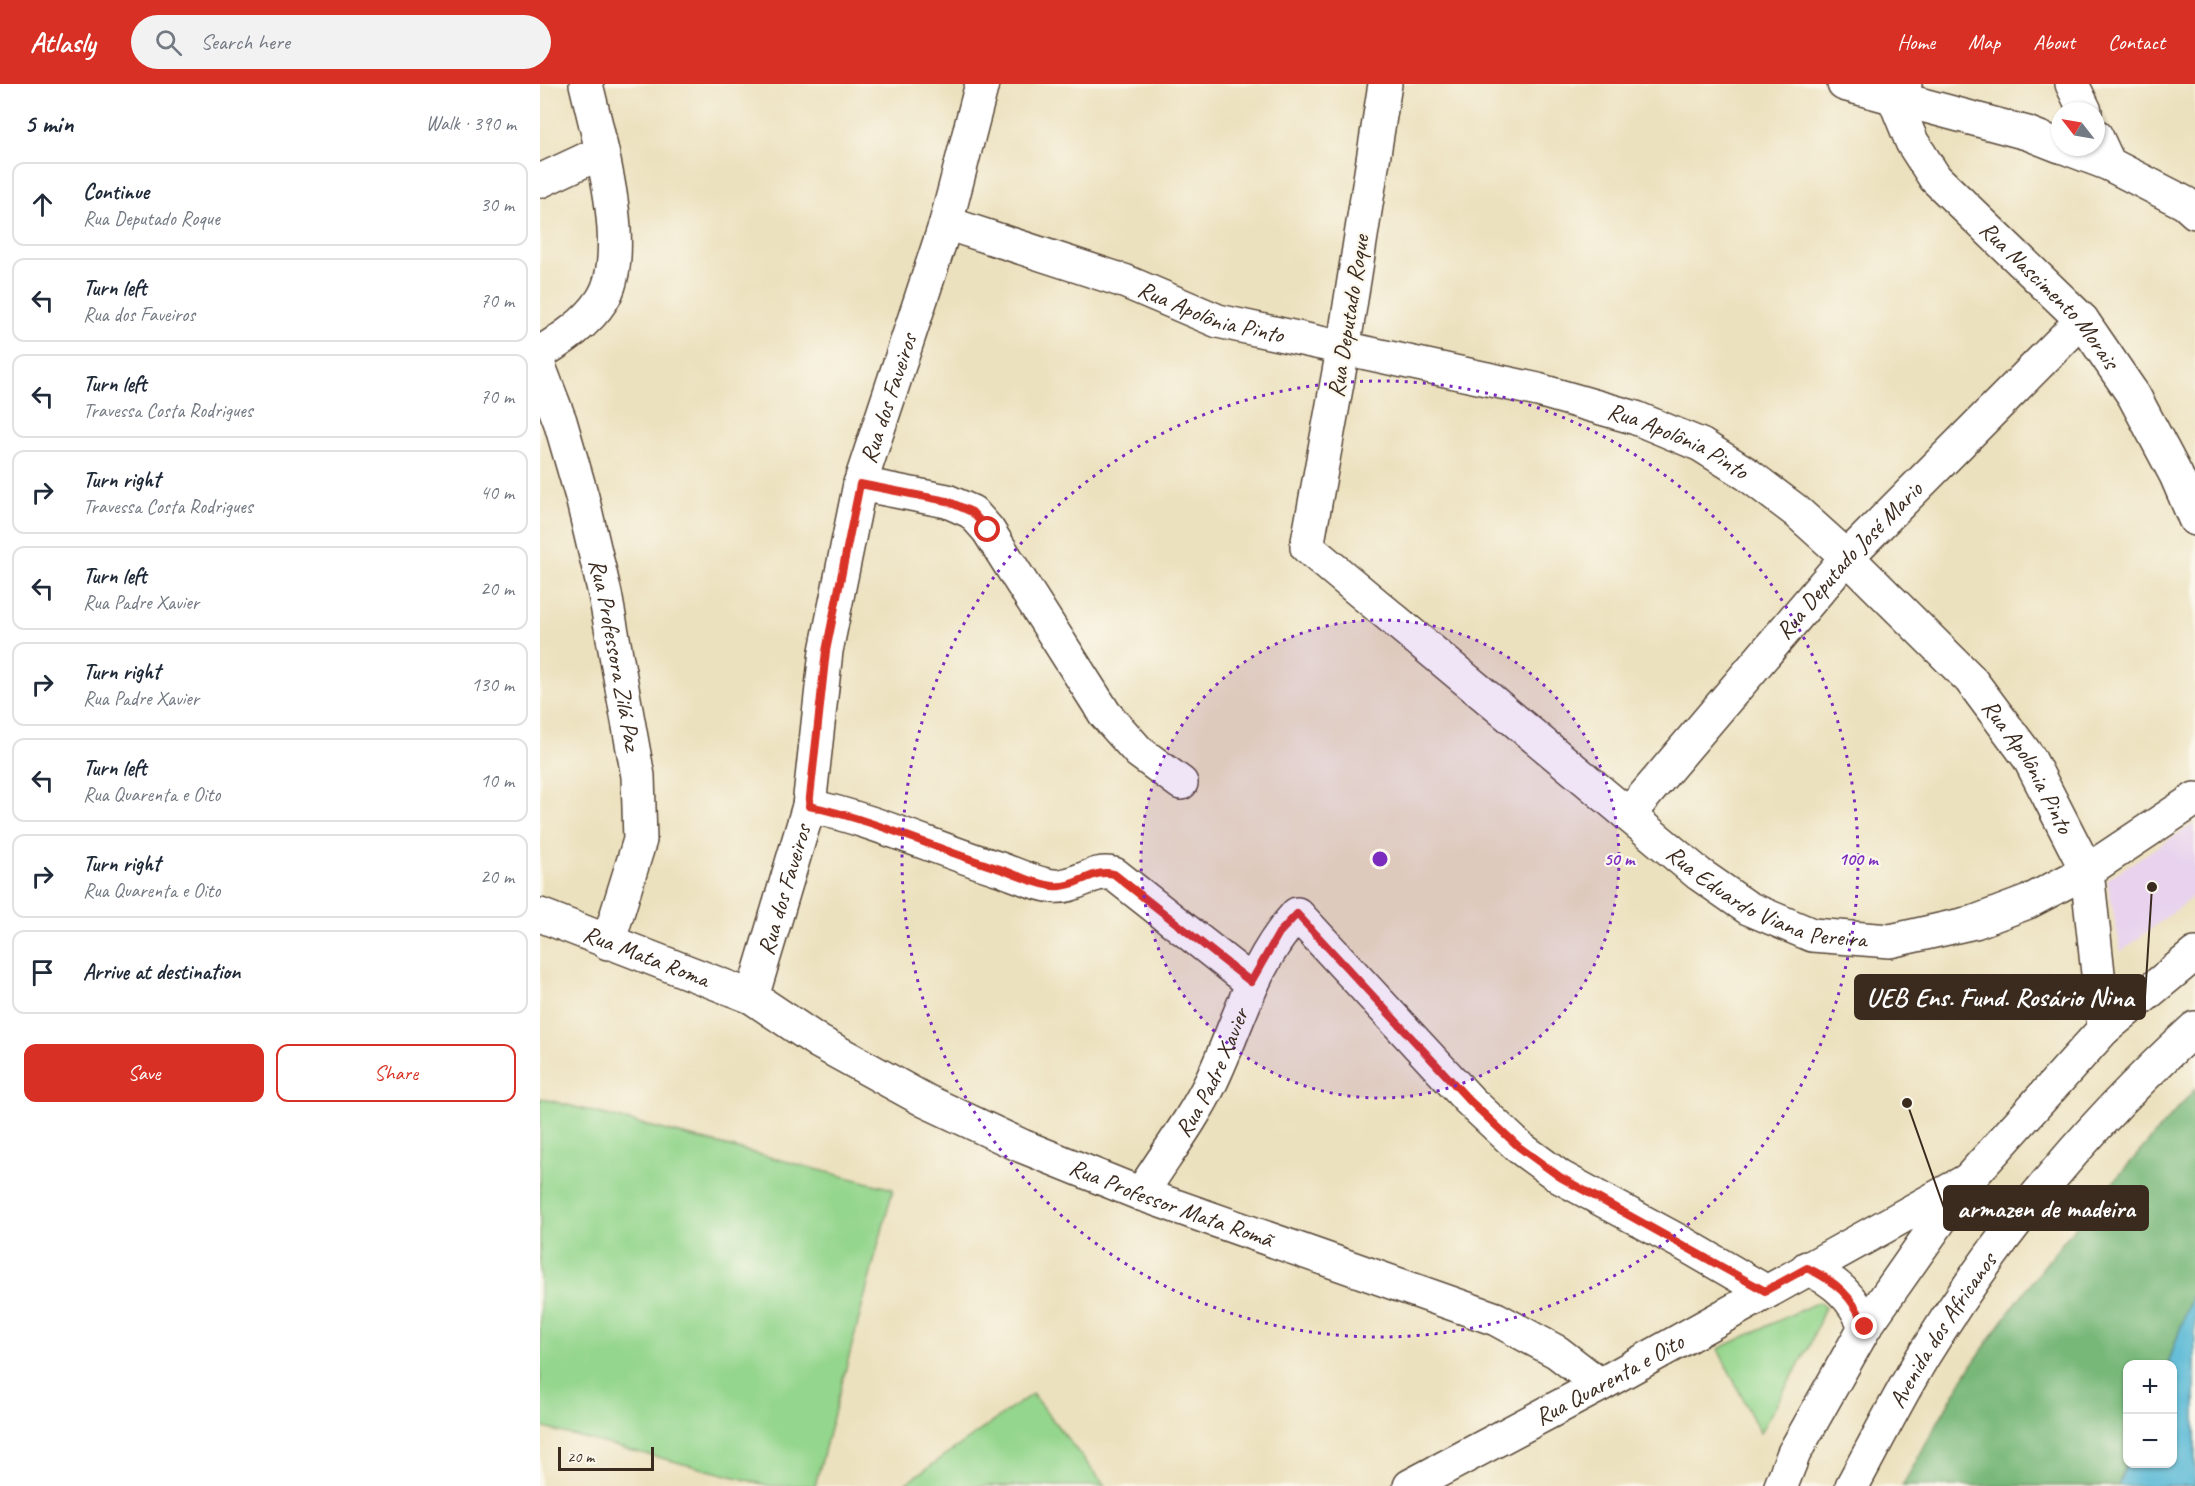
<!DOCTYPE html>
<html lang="en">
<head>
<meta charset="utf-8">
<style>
	:root { --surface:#fff; --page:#f2f2f3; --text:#1f2937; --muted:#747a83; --line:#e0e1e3; --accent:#d93025 }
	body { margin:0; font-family:Caveat,sans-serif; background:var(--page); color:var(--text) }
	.controls { position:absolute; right:18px; bottom:18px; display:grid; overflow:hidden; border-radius:12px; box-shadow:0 2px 4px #0004 }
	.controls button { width:54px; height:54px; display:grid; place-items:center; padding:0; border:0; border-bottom:2px solid var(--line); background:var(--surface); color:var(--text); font:30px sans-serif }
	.compass { position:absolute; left:1511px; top:18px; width:54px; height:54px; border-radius:50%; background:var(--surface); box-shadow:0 2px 4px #0004; rotate:301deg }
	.scale { position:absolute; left:18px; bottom:15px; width:96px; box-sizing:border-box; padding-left:6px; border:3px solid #3b2a1e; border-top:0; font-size:16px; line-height:21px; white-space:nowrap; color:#3b2a1e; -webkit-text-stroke:4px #fbf7ec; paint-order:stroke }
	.stop { position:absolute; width:18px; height:18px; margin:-14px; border:4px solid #d93025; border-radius:50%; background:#fff }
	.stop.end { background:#d93025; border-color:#fff; box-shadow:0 2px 6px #0008 }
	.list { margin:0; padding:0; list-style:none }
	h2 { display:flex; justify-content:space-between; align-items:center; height:78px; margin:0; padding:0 24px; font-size:26px }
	h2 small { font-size:20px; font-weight:400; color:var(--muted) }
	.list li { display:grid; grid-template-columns:39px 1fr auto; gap:18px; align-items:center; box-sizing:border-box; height:84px; margin:0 12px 12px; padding:0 12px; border:2px solid var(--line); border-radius:12px }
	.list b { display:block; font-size:22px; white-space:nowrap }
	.list p { margin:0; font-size:20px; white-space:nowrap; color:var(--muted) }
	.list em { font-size:20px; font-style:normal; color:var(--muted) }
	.actions { display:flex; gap:12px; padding:18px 24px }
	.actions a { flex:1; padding:14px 0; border:2px solid var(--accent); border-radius:12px; text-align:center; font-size:21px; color:var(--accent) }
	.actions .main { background:var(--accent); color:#fff }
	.icon { flex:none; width:33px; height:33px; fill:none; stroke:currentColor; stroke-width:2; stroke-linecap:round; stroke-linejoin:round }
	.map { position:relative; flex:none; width:1655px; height:1402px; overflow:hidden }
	header { display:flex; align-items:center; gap:36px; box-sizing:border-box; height:84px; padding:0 30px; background:var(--accent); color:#fff }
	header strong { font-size:28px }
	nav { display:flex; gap:33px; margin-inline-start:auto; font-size:21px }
	.search { width:420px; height:54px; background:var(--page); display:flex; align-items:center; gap:15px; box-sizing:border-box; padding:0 21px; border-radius:33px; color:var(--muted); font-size:22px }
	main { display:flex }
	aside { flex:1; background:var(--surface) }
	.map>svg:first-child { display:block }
</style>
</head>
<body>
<header>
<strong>Atlasly</strong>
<div class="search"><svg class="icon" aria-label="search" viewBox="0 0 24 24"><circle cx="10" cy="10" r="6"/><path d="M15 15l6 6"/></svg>Search here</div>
<nav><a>Home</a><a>Map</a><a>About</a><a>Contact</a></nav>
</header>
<main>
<aside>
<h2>5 min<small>Walk · 390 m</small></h2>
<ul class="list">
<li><svg class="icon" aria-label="ahead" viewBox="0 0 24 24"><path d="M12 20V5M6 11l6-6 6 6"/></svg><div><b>Continue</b><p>Rua Deputado Roque</p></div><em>30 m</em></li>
<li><svg class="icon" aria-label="left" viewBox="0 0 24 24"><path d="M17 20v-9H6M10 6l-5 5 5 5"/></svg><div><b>Turn left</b><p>Rua dos Faveiros</p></div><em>70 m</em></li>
<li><svg class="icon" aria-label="left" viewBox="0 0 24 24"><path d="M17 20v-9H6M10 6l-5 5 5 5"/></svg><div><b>Turn left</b><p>Travessa Costa Rodrigues</p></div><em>70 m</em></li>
<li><svg class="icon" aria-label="right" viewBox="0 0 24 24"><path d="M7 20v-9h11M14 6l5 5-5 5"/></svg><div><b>Turn right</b><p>Travessa Costa Rodrigues</p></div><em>40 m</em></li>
<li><svg class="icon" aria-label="left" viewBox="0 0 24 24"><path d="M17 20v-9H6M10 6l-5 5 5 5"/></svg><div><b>Turn left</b><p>Rua Padre Xavier</p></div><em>20 m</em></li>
<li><svg class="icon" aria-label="right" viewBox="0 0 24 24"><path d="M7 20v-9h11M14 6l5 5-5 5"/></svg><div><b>Turn right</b><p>Rua Padre Xavier</p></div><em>130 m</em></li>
<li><svg class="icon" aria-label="left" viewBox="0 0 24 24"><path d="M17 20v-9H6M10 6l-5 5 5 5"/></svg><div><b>Turn left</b><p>Rua Quarenta e Oito</p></div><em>10 m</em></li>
<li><svg class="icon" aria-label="right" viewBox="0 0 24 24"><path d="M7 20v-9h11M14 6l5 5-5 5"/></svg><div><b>Turn right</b><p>Rua Quarenta e Oito</p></div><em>20 m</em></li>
<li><svg class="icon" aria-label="arrive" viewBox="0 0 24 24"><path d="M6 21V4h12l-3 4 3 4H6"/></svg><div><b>Arrive at destination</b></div></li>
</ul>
<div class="actions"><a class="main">Save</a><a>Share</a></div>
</aside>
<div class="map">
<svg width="1655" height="1402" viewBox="0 0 1655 1402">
	<rect width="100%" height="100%" fill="#fbf7ec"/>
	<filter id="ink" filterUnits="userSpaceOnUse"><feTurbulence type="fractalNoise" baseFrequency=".0167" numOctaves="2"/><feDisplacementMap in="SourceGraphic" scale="12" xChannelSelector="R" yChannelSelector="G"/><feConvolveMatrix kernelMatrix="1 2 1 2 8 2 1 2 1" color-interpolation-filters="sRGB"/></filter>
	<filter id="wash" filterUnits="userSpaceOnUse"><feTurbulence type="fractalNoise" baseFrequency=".008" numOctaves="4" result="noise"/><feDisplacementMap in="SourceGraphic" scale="24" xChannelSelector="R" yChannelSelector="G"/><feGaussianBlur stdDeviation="1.35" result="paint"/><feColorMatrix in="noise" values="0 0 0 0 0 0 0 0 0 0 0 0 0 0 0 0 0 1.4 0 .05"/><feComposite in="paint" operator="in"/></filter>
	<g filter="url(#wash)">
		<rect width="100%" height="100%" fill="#ece1be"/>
		<polygon fill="#e8d2ee" points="1655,739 1655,811 1581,868 1567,795"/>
		<g fill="#94d68d" stroke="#688056" stroke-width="1.5">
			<polygon points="0,1014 353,1105 275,1402 230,1402 0,1343"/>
			<polygon points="1278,1218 1285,1223 1269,1263 1220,1349 1178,1265"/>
			<polygon points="492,1310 565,1402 362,1402"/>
		</g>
		<path fill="#77b778" stroke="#59704b" stroke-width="1.5" d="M1655 1005V1202L1628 1280H1588L1587 1379 1578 1402H1362C1385 1363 1405 1322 1430 1284 1496 1184 1576 1094 1655 1005Z"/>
		<polygon fill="#56b8d5" stroke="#48717a" stroke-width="1.5" points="1655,1202 1655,1402 1578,1402 1587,1379 1632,1380 1632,1280 1628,1280"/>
	</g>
	<g filter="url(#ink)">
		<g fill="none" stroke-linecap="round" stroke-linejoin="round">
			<g stroke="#564536" stroke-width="36">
				<g id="street">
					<path id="s1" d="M845 0 803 266 767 463 1159 790 1208 824 1272 851 1350 857 1435 838 1488 818 1547 787 1655 715"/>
					<path id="s2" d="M1365 0 1354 14 1372 58 1395 94 1542 236 1594 312 1636 391 1655 435"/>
					<polyline points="1532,0 1545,27"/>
					<polyline points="1556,52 1569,80"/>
					<polyline points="0,97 62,68"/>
					<path id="s3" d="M406 139 584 197 678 237 998 306 1096 334 1161 361 1207 390 1256 427 1307 473 1430 595 1489 674 1547 787 1564 945"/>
					<path d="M0 269C23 255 47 239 62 216 93 169 58 52 46 0"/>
					<path id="s4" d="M0 285 20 337 42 413 65 510 98 692 100 756 68 859"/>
					<polyline points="320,400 407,417 432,428 448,446 565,630 599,668 641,699"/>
					<path d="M269 722C335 736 396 765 460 785 477 791 496 800 513 802 535 805 553 784 574 790L711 898"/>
					<path id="s5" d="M1089 730 1307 473 1542 236"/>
					<path id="s6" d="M0 831 212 913 279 958 386 1017 482 1062 601 1110 956 1235 1017 1268 1060 1301"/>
					<path id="s7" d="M212 913 269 722 286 567 320 400 406 139 442 0"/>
					<path id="s8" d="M601 1110C624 1073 653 1036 672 996 699 939 713 878 757 830L929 1016 979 1063 1020 1093 1144 1160 1225 1207"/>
				</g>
			</g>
			<g stroke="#564536" stroke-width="36">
				<g id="secondary">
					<polyline points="1304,0 1487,49 1520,62"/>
					<polyline points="1524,63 1569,80 1645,119 1655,128"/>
					<path d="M1267 1184C1295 1197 1314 1213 1325 1243"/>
					<path id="s9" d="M870 1402 1060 1301 1428 1096"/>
				</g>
			</g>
			<g stroke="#564536" stroke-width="36">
				<g id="primary">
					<polyline points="1241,1402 1254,1369 1325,1243 1428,1096 1564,945 1655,870"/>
					<path id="s10" d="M1312 1402C1335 1360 1357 1316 1382 1274 1457 1152 1549 1040 1655 944"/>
				</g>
			</g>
			<use href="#street" stroke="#fff" stroke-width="33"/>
			<use href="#secondary" stroke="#fff" stroke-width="33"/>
			<use href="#primary" stroke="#fff" stroke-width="33"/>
		</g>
	</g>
	<g fill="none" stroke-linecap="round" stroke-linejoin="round" filter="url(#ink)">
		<path stroke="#d93025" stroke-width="8" d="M448 446 432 428 407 417 320 400 286 567 269 722C335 736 396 765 460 785 477 791 496 800 513 802 535 805 553 784 574 790L711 898 739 849 757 830 929 1016 979 1063 1020 1093 1225 1207 1267 1184C1295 1197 1314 1213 1325 1243"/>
	</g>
	<circle cx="840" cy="775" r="239" fill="#7b2cbf" fill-opacity=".12"/>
	<g fill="none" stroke="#7b2cbf" stroke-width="3" stroke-dasharray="3 6">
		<circle cx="840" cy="775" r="239"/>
		<circle cx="840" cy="775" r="478"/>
	</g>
	<g text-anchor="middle" stroke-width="4.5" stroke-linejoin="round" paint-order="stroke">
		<g font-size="24" fill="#3b2a1e" stroke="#fbf7ec">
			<text dy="8" stroke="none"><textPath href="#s2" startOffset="272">Rua Nascimento Morais</textPath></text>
			<text dy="8" stroke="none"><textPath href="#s3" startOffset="280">Rua Apolônia Pinto</textPath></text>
			<text transform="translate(808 232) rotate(-81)" y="8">Rua Deputado Roque</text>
			<text dy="8" stroke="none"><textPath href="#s7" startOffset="616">Rua dos Faveiros</textPath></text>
			<text dy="8" stroke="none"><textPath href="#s3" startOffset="766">Rua Apolônia Pinto</textPath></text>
			<text dy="8" stroke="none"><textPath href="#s5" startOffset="336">Rua Deputado José Mario</textPath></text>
			<text dy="8" stroke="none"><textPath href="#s4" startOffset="296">Rua Professora Zilá Paz</textPath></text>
			<text dy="8" stroke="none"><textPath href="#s3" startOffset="1252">Rua Apolônia Pinto</textPath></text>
			<text dy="8" stroke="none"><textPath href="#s7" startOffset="112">Rua dos Faveiros</textPath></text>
			<text dy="8" stroke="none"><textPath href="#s1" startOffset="1053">Rua Eduardo Viana Pereira</textPath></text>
			<text dy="8" stroke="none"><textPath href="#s6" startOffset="114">Rua Mata Roma</textPath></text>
			<text dy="8" stroke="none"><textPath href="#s8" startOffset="141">Rua Padre Xavier</textPath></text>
			<text dy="8" stroke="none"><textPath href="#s6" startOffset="696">Rua Professor Mata Romã</textPath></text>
			<text dy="8" stroke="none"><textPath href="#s10" startOffset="180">Avenida dos Africanos</textPath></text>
			<text dy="8" stroke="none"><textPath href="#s9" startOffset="226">Rua Quarenta e Oito</textPath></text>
		</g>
	</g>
	<circle cx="840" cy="775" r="9" fill="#7b2cbf" stroke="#fbf7ec" stroke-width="3"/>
	<g font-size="18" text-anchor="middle" font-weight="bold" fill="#7b2cbf" stroke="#fbf7ec" stroke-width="4.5" stroke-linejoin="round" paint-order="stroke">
		<text x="1079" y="781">50 m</text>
		<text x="1318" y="781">100 m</text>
	</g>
	<path fill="none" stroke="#3b2a1e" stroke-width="2" d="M1612 803L1605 913M1367 1019L1404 1124"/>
	<g fill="#3b2a1e" stroke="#fbf7ec" stroke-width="2">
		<circle cx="1612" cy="803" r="6"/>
		<circle cx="1367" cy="1019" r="6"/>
	</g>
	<g fill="#3b2a1e" stroke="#3b2a1e" stroke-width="2">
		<rect x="1315" y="891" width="290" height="44" rx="6"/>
		<rect x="1404" y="1102" width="204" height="44" rx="6"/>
	</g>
	<g font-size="26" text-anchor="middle" font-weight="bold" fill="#fff">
		<text x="1460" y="922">UEB Ens. Fund. Rosário Nina</text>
		<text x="1506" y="1133">armazen de madeira</text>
	</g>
</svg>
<div class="controls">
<button>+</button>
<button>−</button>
</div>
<svg class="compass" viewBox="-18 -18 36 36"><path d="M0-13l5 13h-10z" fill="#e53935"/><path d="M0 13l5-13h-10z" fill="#747a83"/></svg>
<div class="scale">20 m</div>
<div class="stop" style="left:448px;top:446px"></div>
<div class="stop end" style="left:1325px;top:1243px"></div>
</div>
</main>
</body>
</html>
